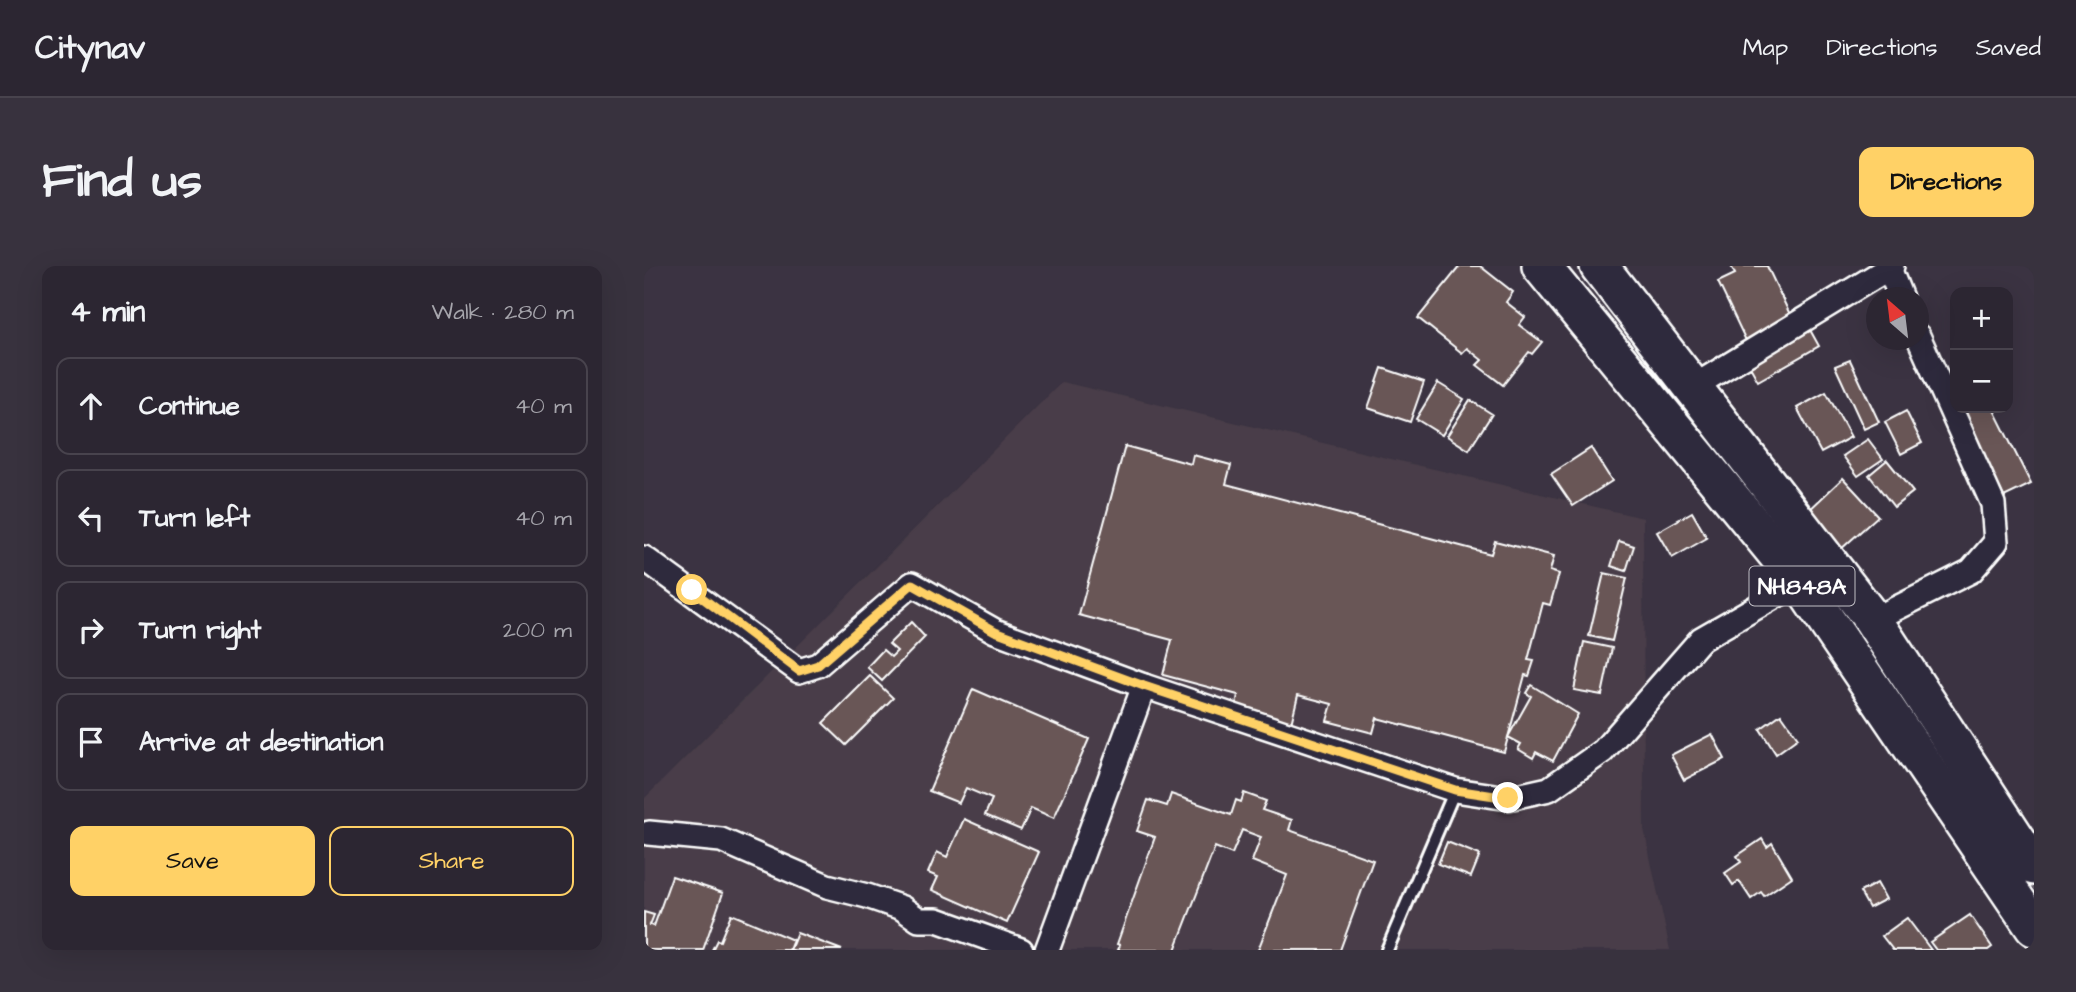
<!DOCTYPE html>
<html lang="en">
<head>
<meta charset="utf-8">
<style>
	:root { --surface:#2c2632; --page:#38323e; --text:#f1f3f6; --muted:#a6a5ac; --line:#48434d; --accent:#ffd166 }
	body { margin:0; font-family:"Architects Daughter",sans-serif; background:var(--page); color:var(--text) }
	.controls { position:absolute; right:21px; top:21px; display:grid; overflow:hidden; border-radius:14px; box-shadow:0 7px 28px #0002 }
	.controls button { width:63px; height:63px; display:grid; place-items:center; padding:0; border:0; border-bottom:2px solid var(--line); background:var(--surface); color:var(--text); font:35px sans-serif }
	.compass { position:absolute; left:1222px; top:21px; width:63px; height:63px; border-radius:50%; background:var(--surface); box-shadow:0 7px 28px #0002; rotate:332deg }
	.stop { position:absolute; width:21px; height:21px; margin:-16px; border:5px solid #ffd166; border-radius:50%; background:#fff }
	.stop.end { background:#ffd166; border-color:#fff; box-shadow:0 2px 7px #0008 }
	.list { margin:0; padding:0; list-style:none }
	h2 { display:flex; justify-content:space-between; align-items:center; height:91px; margin:0; padding:0 28px; font-size:30px }
	h2 small { font-size:23px; font-weight:400; color:var(--muted) }
	.list li { display:grid; grid-template-columns:46px 1fr auto; gap:21px; align-items:center; box-sizing:border-box; height:98px; margin:0 14px 14px; padding:0 14px; border:2px solid var(--line); border-radius:14px }
	.list b { display:block; font-size:26px; white-space:nowrap }
	.list em { font-size:23px; font-style:normal; color:var(--muted) }
	.actions { display:flex; gap:14px; padding:21px 28px }
	.actions a { flex:1; padding:16px 0; border:2px solid var(--accent); border-radius:14px; text-align:center; font-size:24px; color:var(--accent) }
	.actions .main { background:var(--accent); color:#111 }
	.icon { flex:none; width:38px; height:38px; fill:none; stroke:currentColor; stroke-width:2; stroke-linecap:round; stroke-linejoin:round }
	.map { position:relative; flex:none; width:1390px; height:684px; overflow:hidden; border-radius:14px }
	header { display:flex; align-items:center; gap:42px; box-sizing:border-box; height:98px; padding:0 35px; background:var(--surface); border-bottom:2px solid var(--line) }
	header strong { font-size:33px }
	nav { display:flex; gap:38px; margin-inline-start:auto; font-size:24px }
	.intro { display:flex; align-items:center; justify-content:space-between; box-sizing:border-box; height:168px; padding:0 42px }
	h1 { margin:0; font-size:49px }
	.button { padding:18px 32px; border-radius:14px; background:var(--accent); color:#111; font-size:24px; font-weight:700 }
	main { display:flex; gap:42px; padding:0 42px }
	aside { flex:1; background:var(--surface); border-radius:14px; box-shadow:0 7px 28px #0002 }
	.map>svg:first-child { display:block }
</style>
</head>
<body>
<header>
<strong>Citynav</strong>
<nav><a>Map</a><a>Directions</a><a>Saved</a></nav>
</header>
<div class="intro"><h1>Find us</h1><a class="button">Directions</a></div>
<main>
<aside>
<h2>4 min<small>Walk · 280 m</small></h2>
<ul class="list">
<li><svg class="icon" aria-label="ahead" viewBox="0 0 24 24"><path d="M12 20V5M6 11l6-6 6 6"/></svg><div><b>Continue</b></div><em>40 m</em></li>
<li><svg class="icon" aria-label="left" viewBox="0 0 24 24"><path d="M17 20v-9H6M10 6l-5 5 5 5"/></svg><div><b>Turn left</b></div><em>40 m</em></li>
<li><svg class="icon" aria-label="right" viewBox="0 0 24 24"><path d="M7 20v-9h11M14 6l5 5-5 5"/></svg><div><b>Turn right</b></div><em>200 m</em></li>
<li><svg class="icon" aria-label="arrive" viewBox="0 0 24 24"><path d="M6 21V4h12l-3 4 3 4H6"/></svg><div><b>Arrive at destination</b></div></li>
</ul>
<div class="actions"><a class="main">Save</a><a>Share</a></div>
</aside>
<div class="map">
<svg width="1390" height="684" viewBox="0 0 1390 684">
	<rect width="100%" height="100%" fill="#3b3342"/>
	<filter id="ink" filterUnits="userSpaceOnUse"><feTurbulence type="fractalNoise" baseFrequency=".0143" numOctaves="2"/><feDisplacementMap in="SourceGraphic" scale="14" xChannelSelector="R" yChannelSelector="G"/><feConvolveMatrix kernelMatrix="1 2 1 2 8 2 1 2 1" color-interpolation-filters="sRGB"/></filter>
	<g filter="url(#ink)">
		<polygon fill="#493e48" points="418,116 999,252 1000,563 1026,684 0,684 0,533"/>
		<g fill="#695657" stroke="#fff" stroke-width="2">
			<polygon points="816,0 836,0 869,26 862,36 881,51 875,59 898,76 888,88 885,86 859,119 833,99 838,94 823,82 818,87 774,52"/>
			<polygon points="1087,0 1123,0 1150,57 1104,79 1074,16 1091,8"/>
			<polygon points="1165,62 1175,80 1114,115 1104,97"/>
			<polygon points="1206,94 1235,156 1220,163 1191,100"/>
			<polygon points="738,102 780,116 766,156 724,142"/>
			<polygon points="794,117 820,133 798,169 772,153"/>
			<polygon points="1182,126 1207,171 1177,187 1153,142"/>
			<polygon points="826,134 848,148 825,184 803,170"/>
			<polygon points="1328,142 1349,142 1387,218 1360,231 1318,147"/>
			<polygon points="1262,145 1278,177 1257,188 1241,156"/>
			<polygon points="1224,173 1239,193 1214,210 1199,190"/>
			<polygon points="481,180 547,198 549,189 587,199 582,218 847,288 851,275 910,290 906,305 915,308 906,339 899,337 884,394 890,395 885,410 881,409 860,486 733,452 729,467 683,455 688,438 654,429 647,458 591,443 594,429 519,409 528,374 435,349"/>
			<polygon points="947,182 968,215 929,240 907,208"/>
			<polygon points="1243,194 1269,226 1250,241 1225,209"/>
			<polygon points="1199,212 1234,250 1196,284 1162,247"/>
			<polygon points="1048,246 1063,272 1028,292 1013,266"/>
			<polygon points="975,275 990,280 982,305 967,300"/>
			<polygon points="960,307 983,312 968,375 945,370"/>
			<polygon points="267,356 281,371 238,415 223,401 239,384 247,391 253,385 245,378"/>
			<polygon points="940,376 968,382 958,429 930,424"/>
			<polygon points="226,410 249,432 202,479 179,457"/>
			<polygon points="887,419 934,448 909,495 892,486 889,492 874,483 877,478 864,471 887,430 882,427"/>
			<polygon points="329,423 445,473 410,552 387,542 377,564 341,549 348,533 322,522 315,537 285,525"/>
			<polygon points="1137,448 1154,472 1132,488 1116,463"/>
			<polygon points="1068,468 1081,493 1040,514 1027,489"/>
			<polygon points="600,527 622,535 618,544 648,554 645,564 729,594 696,684 614,684 643,609 608,595 617,571 598,564 588,588 571,581 531,684 474,684 476,679 473,678 511,571 493,565 504,534 523,540 527,528 587,549 592,534 597,536"/>
			<polygon points="320,553 395,586 363,657 288,624 294,611 284,607 293,586 303,591"/>
			<polygon points="1118,573 1123,581 1128,577 1148,611 1120,630 1117,626 1107,633 1095,615 1089,619 1081,607 1097,596 1093,590"/>
			<polygon points="803,576 836,589 827,611 794,598"/>
			<polygon points="28,610 79,627 59,684 0,684 0,646 10,649 6,659 10,660"/>
			<polygon points="1233,617 1242,633 1225,642 1216,626"/>
			<polygon points="87,648 149,674 145,684 68,684 73,674 76,675"/>
			<polygon points="1326,649 1348,681 1344,684 1292,684 1286,676"/>
			<polygon points="1263,652 1287,684 1249,684 1238,670"/>
			<polygon points="153,667 198,684 146,684"/>
		</g>
		<g fill="none" stroke-linecap="round" stroke-linejoin="round">
			<g stroke="#fff" stroke-width="16">
				<polyline id="service" points="743,684 811,524"/>
			</g>
			<g stroke="#fff" stroke-width="28">
				<g id="minor">
					<polyline points="1245,2 1257,32"/>
					<polyline points="1049,121 1248,0"/>
					<polyline points="0,292 155,405 174,399 268,318 351,365 500,420 811,524 864,532 905,523 959,485 1057,373 1156,316"/>
					<polyline points="1229,354 1327,305 1352,276 1349,238 1274,70"/>
					<polyline points="5,567 77,574 183,620 223,630 258,642 275,654 293,654 377,684"/>
					<polyline points="403,684 500,420"/>
				</g>
			</g>
			<g stroke="#fff" stroke-width="42">
				<g id="trunk">
					<polyline points="897,0 1156,316 1390,661"/>
					<polyline points="955,0 1229,354 1390,600"/>
				</g>
			</g>
			<use href="#service" stroke="#2f2a3d" stroke-width="10"/>
			<use href="#minor" stroke="#2f2a3d" stroke-width="23"/>
			<use href="#trunk" stroke="#2f2a3d" stroke-width="37"/>
		</g>
	</g>
	<g fill="none" stroke-linecap="round" stroke-linejoin="round" filter="url(#ink)">
		<polyline stroke="#ffd166" stroke-width="9" points="48,324 155,405 174,399 268,318 351,365 500,420 811,524 864,532"/>
	</g>
	<g text-anchor="middle" stroke-width="6" stroke-linejoin="round" paint-order="stroke">
		<rect fill="#2f2a3d" stroke="#c1bfc5" stroke-width="2" x="1105.5" y="300.5" width="105" height="39" rx="5"/>
		<g font-size="23" font-weight="bold" fill="#fff">
			<text x="1158" y="328">NH848A</text>
		</g>
	</g>
</svg>
<div class="controls">
<button>+</button>
<button>−</button>
</div>
<svg class="compass" viewBox="-18 -18 36 36"><path d="M0-13l5 13h-10z" fill="#e53935"/><path d="M0 13l5-13h-10z" fill="#a6a5ac"/></svg>
<div class="stop" style="left:48px;top:324px"></div>
<div class="stop end" style="left:864px;top:532px"></div>
</div>
</main>
</body>
</html>
